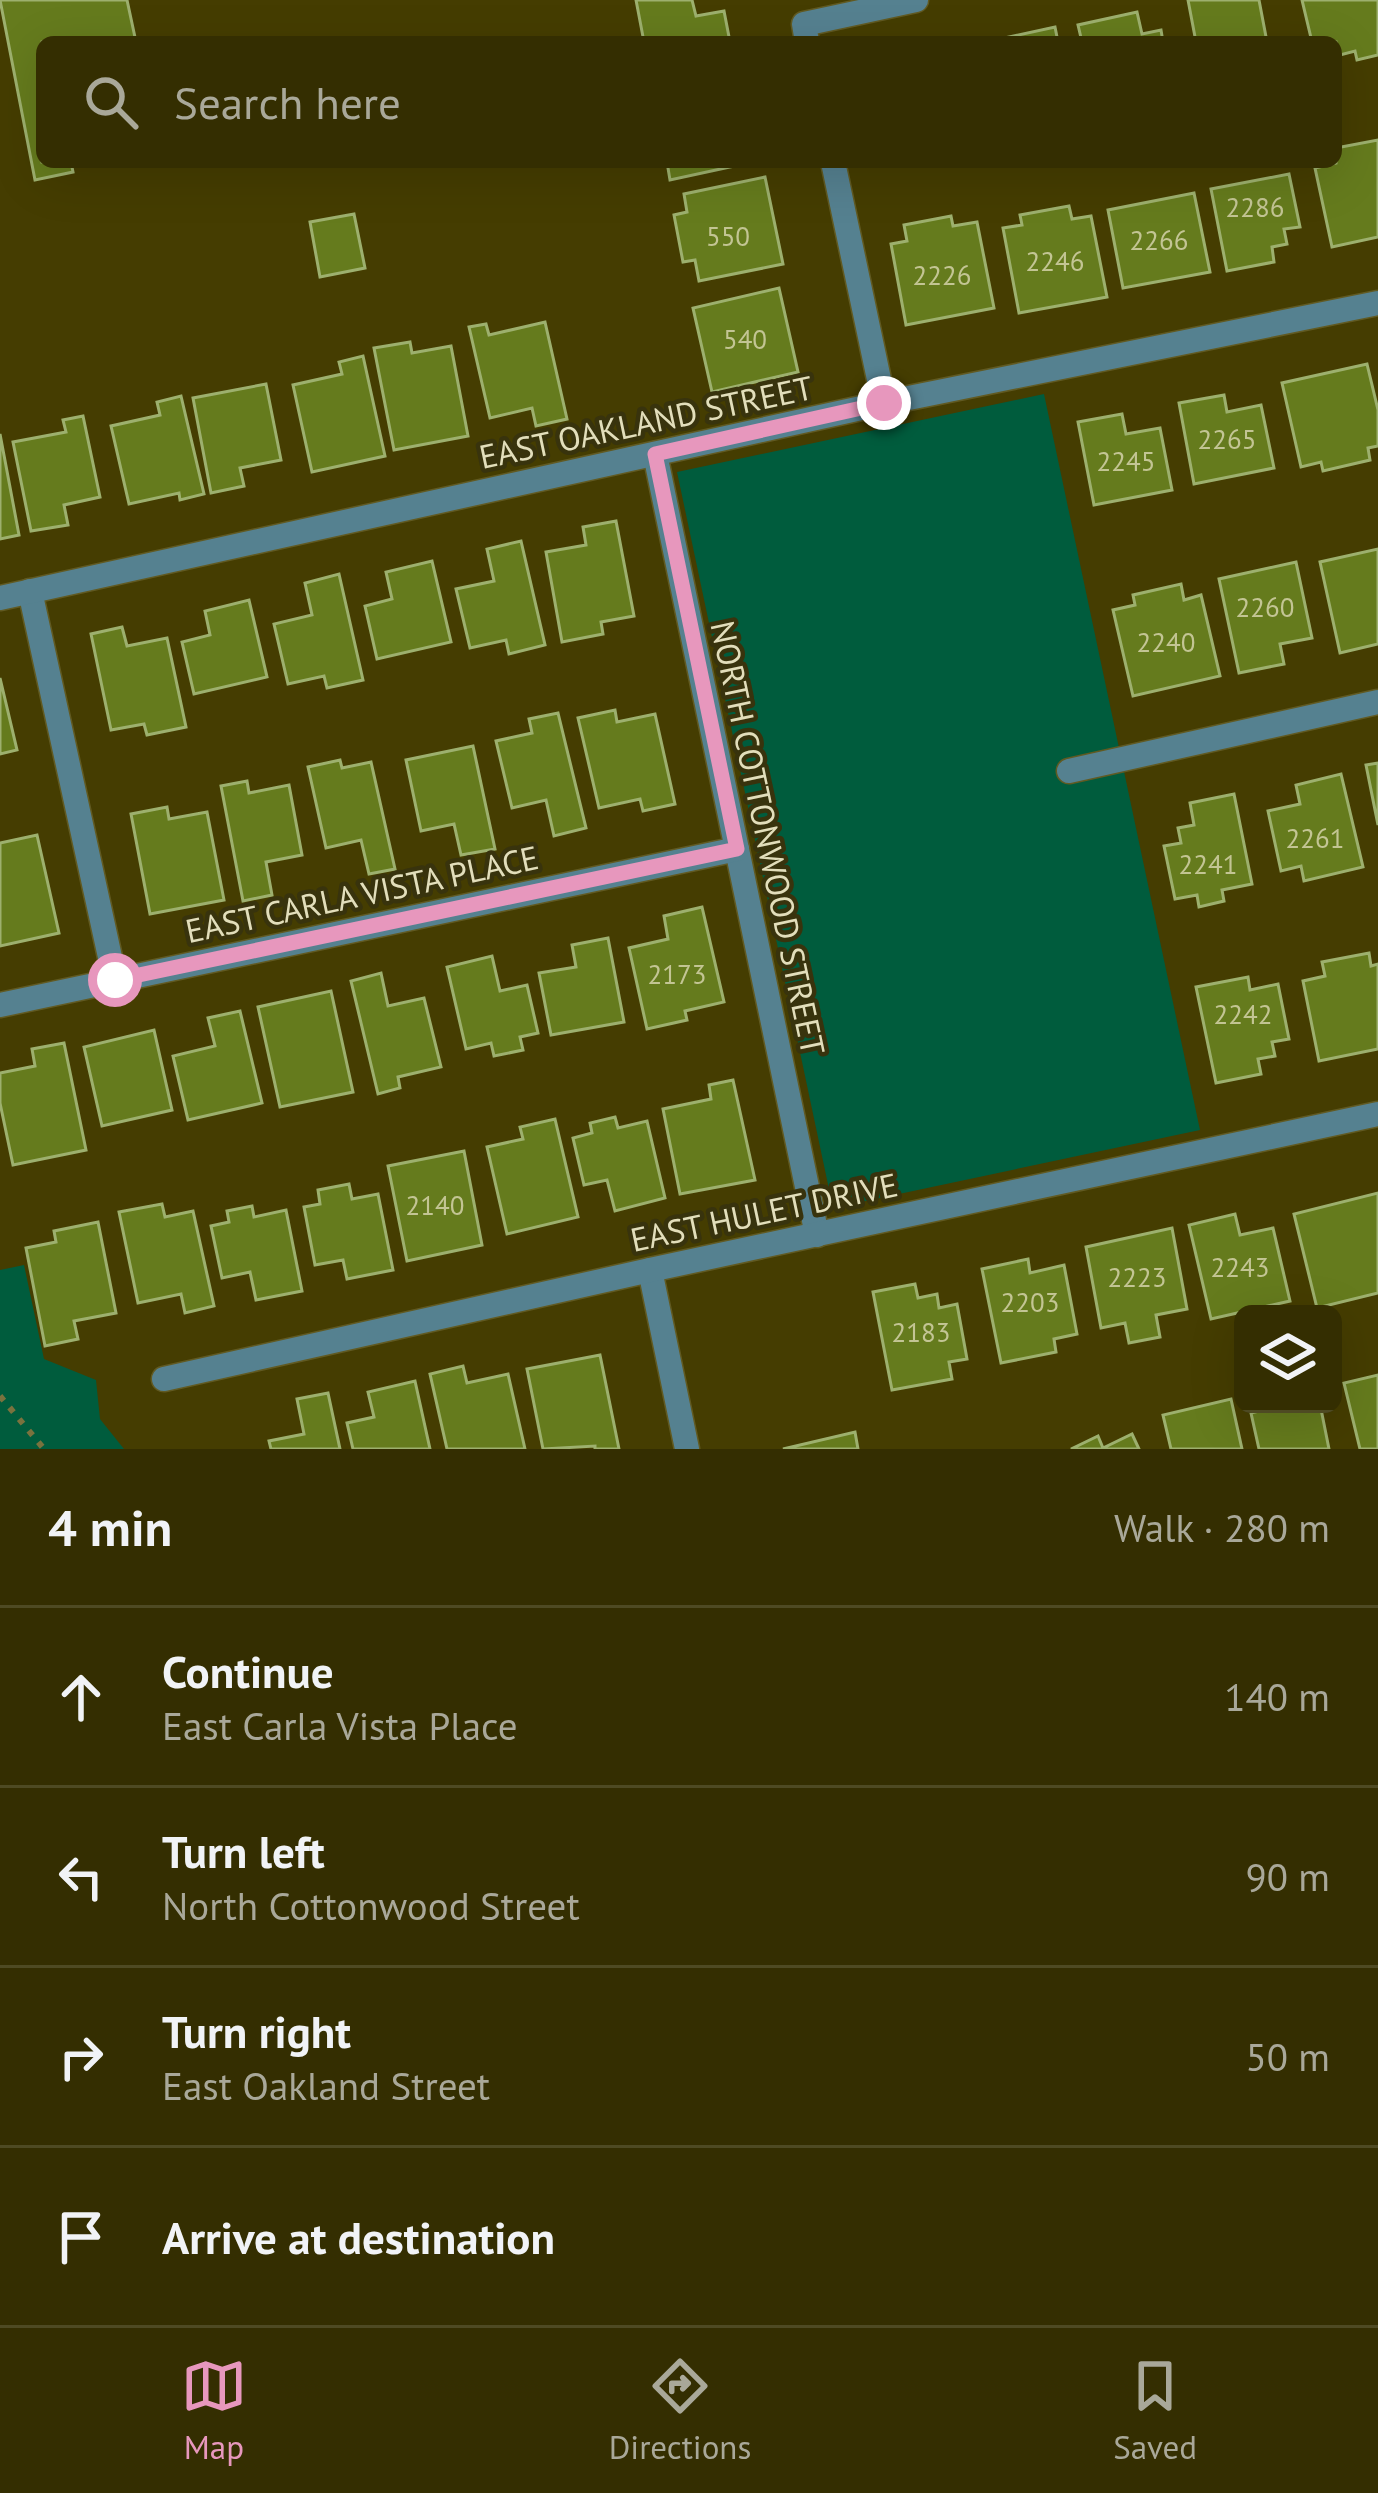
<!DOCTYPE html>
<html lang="en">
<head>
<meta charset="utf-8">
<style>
	:root { --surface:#342e01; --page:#3f3a10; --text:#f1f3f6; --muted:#a9a899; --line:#4e4a23; --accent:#e797bd }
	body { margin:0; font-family:"PT Sans",sans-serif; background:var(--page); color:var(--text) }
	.controls { position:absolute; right:36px; bottom:36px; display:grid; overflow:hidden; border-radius:18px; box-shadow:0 12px 48px #0002 }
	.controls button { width:108px; height:108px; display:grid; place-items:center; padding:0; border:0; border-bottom:3px solid var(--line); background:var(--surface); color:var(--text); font:60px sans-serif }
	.stop { position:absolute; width:36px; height:36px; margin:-27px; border:9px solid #e797bd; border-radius:50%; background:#fff }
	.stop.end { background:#e797bd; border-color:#fff; box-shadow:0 3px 12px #0008 }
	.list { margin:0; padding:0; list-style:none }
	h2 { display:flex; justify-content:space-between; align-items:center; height:156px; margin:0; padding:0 48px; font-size:51px }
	h2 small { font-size:39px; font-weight:400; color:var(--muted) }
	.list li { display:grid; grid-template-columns:78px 1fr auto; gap:36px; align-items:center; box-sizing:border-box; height:180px; padding:0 48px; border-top:3px solid var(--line) }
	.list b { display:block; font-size:45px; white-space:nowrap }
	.list p { margin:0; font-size:39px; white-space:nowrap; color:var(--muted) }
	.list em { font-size:39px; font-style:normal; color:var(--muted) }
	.icon { flex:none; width:66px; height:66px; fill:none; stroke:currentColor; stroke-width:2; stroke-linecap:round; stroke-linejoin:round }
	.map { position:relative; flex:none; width:1378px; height:1449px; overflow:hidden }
	.search { position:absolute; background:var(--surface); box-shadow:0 12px 48px #0002; left:36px; right:36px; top:36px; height:132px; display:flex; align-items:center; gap:30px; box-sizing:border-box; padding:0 42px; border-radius:18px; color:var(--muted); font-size:45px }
	.sheet { height:876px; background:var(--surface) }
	nav { display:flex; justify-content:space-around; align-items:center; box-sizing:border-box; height:168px; border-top:3px solid var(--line); background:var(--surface); font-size:33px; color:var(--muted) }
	nav a { display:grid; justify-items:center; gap:6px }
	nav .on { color:var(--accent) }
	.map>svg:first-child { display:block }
</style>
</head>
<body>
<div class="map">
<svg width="1378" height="1449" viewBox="0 0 1378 1449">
	<rect width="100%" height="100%" fill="#453d01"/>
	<g fill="#005c3d">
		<polygon points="1044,394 1200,1130 833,1208 677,472"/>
		<polygon points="24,1265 44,1359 96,1380 100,1419 124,1449 0,1449 0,1270"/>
	</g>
	<g fill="#657b1d" stroke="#9db06e" stroke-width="3">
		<polygon points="0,0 127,0 136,42 42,42 42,162 71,162 73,172 35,180"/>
		<polygon points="636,0 692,0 696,16 724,11 730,42 644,42"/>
		<polygon points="1188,0 1259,0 1267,42 1196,42"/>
		<polygon points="1302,0 1378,0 1378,55 1357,60 1355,51 1336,56 1336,42 1312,42"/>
		<polygon points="1137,12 1142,34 1161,30 1163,42 1082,42 1078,25"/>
		<polygon points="1055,27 1058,42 986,42"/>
		<polygon points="1378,140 1378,237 1332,247 1315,168 1336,163 1336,148"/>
		<polygon points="667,162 753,162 670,180"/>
		<polygon points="1289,174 1300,227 1284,229 1287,244 1272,247 1274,262 1227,271 1211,189"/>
		<polygon points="765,177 783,264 699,281 695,260 683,262 674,215 687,212 684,194"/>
		<polygon points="1194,193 1210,272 1123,288 1108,210"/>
		<polygon points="1069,206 1072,219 1091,216 1107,297 1019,313 1003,228 1022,225 1020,215"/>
		<polygon points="354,214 365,268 320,277 310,222"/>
		<polygon points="951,216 953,226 977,222 994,308 906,325 891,244 907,241 904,225"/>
		<polygon points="779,288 798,372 712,392 693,308"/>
		<polygon points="545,322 567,419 536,426 532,408 490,418 469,327 486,324 489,335"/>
		<polygon points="410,342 412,353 451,346 468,436 394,450 374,348"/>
		<polygon points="363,356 385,456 312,472 293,385 342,374 339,362"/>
		<polygon points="1367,364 1378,410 1378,446 1368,448 1370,460 1323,471 1321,462 1301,467 1282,383"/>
		<polygon points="266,384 281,460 240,468 244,486 211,493 193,398"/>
		<polygon points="1224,395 1227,412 1261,405 1274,468 1194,484 1179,403"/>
		<polygon points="181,396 204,494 180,500 179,493 129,504 111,426 160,415 157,402"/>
		<polygon points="1122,414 1126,434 1160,428 1172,490 1094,505 1078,422"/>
		<polygon points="83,416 100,497 64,505 68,525 31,531 13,442 66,432 63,420"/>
		<polygon points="0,434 19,535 0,539"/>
		<polygon points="616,521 634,616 601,622 603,634 562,642 546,552 586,545 583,527"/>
		<polygon points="521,541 545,645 509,654 506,640 470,648 456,589 494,581 487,549"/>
		<polygon points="1378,549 1378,644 1340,653 1320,562"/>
		<polygon points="432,561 451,642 377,659 365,606 392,599 386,572"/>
		<polygon points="1296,562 1312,638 1280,644 1284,664 1239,673 1219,579"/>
		<polygon points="339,574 363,680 327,688 324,676 288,684 274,624 312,615 305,583"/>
		<polygon points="1181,584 1184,600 1201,595 1220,676 1133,696 1113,610 1135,605 1133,595"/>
		<polygon points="249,600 267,677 194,694 182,642 210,635 205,611"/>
		<polygon points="122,627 127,646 167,638 186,727 147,735 144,724 111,730 91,634"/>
		<polygon points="0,678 17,750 0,754"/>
		<polygon points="615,710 617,722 655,714 675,804 643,811 640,799 599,808 578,718"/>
		<polygon points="558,713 586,828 554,836 546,800 512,808 496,741 532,733 529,719"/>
		<polygon points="473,746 495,849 461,855 454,824 421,831 406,760"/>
		<polygon points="340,760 342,768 371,762 395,869 369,874 361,840 326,848 308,767"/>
		<polygon points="1378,763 1378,825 1366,765"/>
		<polygon points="1341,774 1363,867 1304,881 1301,866 1281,871 1268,811 1300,804 1296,785"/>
		<polygon points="247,781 249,793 289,785 302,855 266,862 272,895 243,901 221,786"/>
		<polygon points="1234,794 1252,884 1222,890 1224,901 1199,907 1197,895 1175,899 1164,846 1181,843 1178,828 1194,825 1190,803"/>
		<polygon points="167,807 169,819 207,812 224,900 150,914 131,814"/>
		<polygon points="37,835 59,933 0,946 0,843"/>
		<polygon points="702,907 724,1002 685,1011 687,1020 647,1029 629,948 668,939 664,916"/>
		<polygon points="608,938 624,1022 551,1035 539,973 576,967 572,945"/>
		<polygon points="1369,953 1371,966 1378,964 1378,1049 1319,1061 1303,981 1325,976 1322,962"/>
		<polygon points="492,956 500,991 527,985 538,1033 520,1037 523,1050 494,1056 491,1043 466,1049 447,967"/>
		<polygon points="381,973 388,1006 424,998 441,1067 398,1077 400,1088 378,1094 351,981"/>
		<polygon points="1248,977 1250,990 1278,984 1289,1039 1272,1042 1275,1056 1258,1059 1261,1074 1216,1083 1196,987"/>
		<polygon points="331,991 353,1092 280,1107 258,1007"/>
		<polygon points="240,1011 262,1103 188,1120 173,1056 215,1046 208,1018"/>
		<polygon points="154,1030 172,1110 102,1126 84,1047"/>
		<polygon points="64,1043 86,1150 13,1165 0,1103 0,1073 35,1066 32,1049"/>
		<polygon points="733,1080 755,1180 680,1194 663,1109 711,1099 709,1085"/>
		<polygon points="615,1117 618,1128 647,1121 665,1198 615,1211 607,1180 584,1185 573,1138 592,1133 590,1123"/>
		<polygon points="555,1119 578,1217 507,1234 487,1147 523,1139 520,1127"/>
		<polygon points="464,1151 482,1245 407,1261 388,1166"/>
		<polygon points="349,1184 352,1199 378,1194 393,1270 347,1279 343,1260 315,1265 304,1207 320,1204 318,1190"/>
		<polygon points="1378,1193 1378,1293 1317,1308 1294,1214"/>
		<polygon points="162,1204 165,1217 193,1211 214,1306 185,1313 181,1294 138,1303 119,1212"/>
		<polygon points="252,1206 254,1217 286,1210 302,1291 256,1300 250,1272 222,1278 211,1226 229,1222 227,1211"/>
		<polygon points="1235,1214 1240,1235 1273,1228 1290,1301 1211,1319 1189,1225"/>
		<polygon points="98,1222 116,1313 74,1321 78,1339 45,1346 26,1248 56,1242 54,1231"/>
		<polygon points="1172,1228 1187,1309 1156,1315 1160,1337 1129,1343 1125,1323 1101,1328 1086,1247"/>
		<polygon points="1028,1259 1030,1273 1064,1265 1077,1334 1054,1339 1056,1352 1001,1363 982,1269"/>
		<polygon points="915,1284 918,1298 937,1294 939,1308 957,1304 967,1359 949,1362 952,1379 892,1390 873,1292"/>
		<polygon points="600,1355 619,1449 595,1449 595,1446 543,1449 527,1369"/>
		<polygon points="463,1366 467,1383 508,1374 525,1449 447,1449 430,1374"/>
		<polygon points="1378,1375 1378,1449 1360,1449 1344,1383"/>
		<polygon points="415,1381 430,1449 353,1449 347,1423 374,1417 368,1392"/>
		<polygon points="328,1393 340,1449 271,1449 269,1441 304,1434 297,1399"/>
		<polygon points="1231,1399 1242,1449 1171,1449 1163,1415"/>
		<polygon points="1287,1404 1320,1404 1329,1449 1259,1449 1251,1413"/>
		<polygon points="855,1432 858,1449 783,1449"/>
		<polygon points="1132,1434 1139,1449 1071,1449 1098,1436 1103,1448"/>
	</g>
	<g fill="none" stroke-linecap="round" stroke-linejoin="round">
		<g stroke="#615a22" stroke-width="27">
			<g id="minor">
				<polyline points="807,42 804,24 916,0"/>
				<polyline points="833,162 884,403"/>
				<polyline points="655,454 817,1235"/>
				<polyline points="30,591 115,980"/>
				<polyline points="0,598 884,403 1378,303"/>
				<polyline points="1069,771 1378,702"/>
				<polyline points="0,1005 737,849"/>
				<polyline points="650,1270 687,1449"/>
				<polyline points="164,1379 650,1270 1378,1114"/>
			</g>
		</g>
		<polyline stroke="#79723e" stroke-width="6" stroke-dasharray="6 9" stroke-linecap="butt" points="0,1396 44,1449"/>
		<use href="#minor" stroke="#558190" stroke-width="24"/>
	</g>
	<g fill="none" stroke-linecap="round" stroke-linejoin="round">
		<polyline stroke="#e797bd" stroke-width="15" points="115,980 737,849 655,454 884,403"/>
	</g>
	<g text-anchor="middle" stroke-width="9" stroke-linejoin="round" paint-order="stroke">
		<g font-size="27" fill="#c3c594">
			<text x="1255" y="217">2286</text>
			<text x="728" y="246">550</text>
			<text x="1159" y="250">2266</text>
			<text x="1055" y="271">2246</text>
			<text x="942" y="285">2226</text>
			<text x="745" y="349">540</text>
			<text x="1227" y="449">2265</text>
			<text x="1126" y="471">2245</text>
			<text x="1265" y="617">2260</text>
			<text x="1166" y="652">2240</text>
			<text x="1315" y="848">2261</text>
			<text x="1208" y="874">2241</text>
			<text x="677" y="984">2173</text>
			<text x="1243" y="1024">2242</text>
			<text x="435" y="1215">2140</text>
			<text x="1240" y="1277">2243</text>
			<text x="1137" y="1287">2223</text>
			<text x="1030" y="1312">2203</text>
			<text x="921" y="1342">2183</text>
		</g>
		<g font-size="33" fill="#e2debb" stroke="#38330d">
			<text transform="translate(646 422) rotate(-12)" y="12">EAST OAKLAND STREET</text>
			<text transform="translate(768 838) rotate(78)" y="12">NORTH COTTONWOOD STREET</text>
			<text transform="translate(362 894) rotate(-12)" y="12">EAST CARLA VISTA PLACE</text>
			<text transform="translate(764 1212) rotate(-12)" y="12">EAST HULET DRIVE</text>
		</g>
	</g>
</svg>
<div class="controls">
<button><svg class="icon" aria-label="layers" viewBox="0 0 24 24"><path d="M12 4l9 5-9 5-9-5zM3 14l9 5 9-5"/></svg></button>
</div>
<div class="stop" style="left:115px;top:980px"></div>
<div class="stop end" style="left:884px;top:403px"></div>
<div class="search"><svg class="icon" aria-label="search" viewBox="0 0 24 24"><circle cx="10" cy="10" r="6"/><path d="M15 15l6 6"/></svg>Search here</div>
</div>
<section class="sheet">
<h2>4 min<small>Walk · 280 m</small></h2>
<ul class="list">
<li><svg class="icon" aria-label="ahead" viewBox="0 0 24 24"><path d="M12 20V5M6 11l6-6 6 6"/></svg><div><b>Continue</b><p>East Carla Vista Place</p></div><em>140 m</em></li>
<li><svg class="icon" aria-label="left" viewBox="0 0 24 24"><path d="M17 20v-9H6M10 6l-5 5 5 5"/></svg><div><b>Turn left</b><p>North Cottonwood Street</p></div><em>90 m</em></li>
<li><svg class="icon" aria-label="right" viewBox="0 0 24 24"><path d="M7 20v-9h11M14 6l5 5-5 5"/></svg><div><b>Turn right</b><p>East Oakland Street</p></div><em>50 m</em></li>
<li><svg class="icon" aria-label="arrive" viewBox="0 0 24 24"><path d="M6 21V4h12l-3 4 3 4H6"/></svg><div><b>Arrive at destination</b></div></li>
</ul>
</section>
<nav>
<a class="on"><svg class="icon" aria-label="map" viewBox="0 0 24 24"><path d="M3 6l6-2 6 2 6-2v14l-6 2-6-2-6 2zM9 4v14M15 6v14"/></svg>Map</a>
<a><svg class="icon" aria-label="directions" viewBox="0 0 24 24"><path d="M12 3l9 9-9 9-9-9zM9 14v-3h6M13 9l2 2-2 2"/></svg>Directions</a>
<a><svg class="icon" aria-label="saved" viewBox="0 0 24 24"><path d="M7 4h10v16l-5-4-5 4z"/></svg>Saved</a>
</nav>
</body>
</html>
